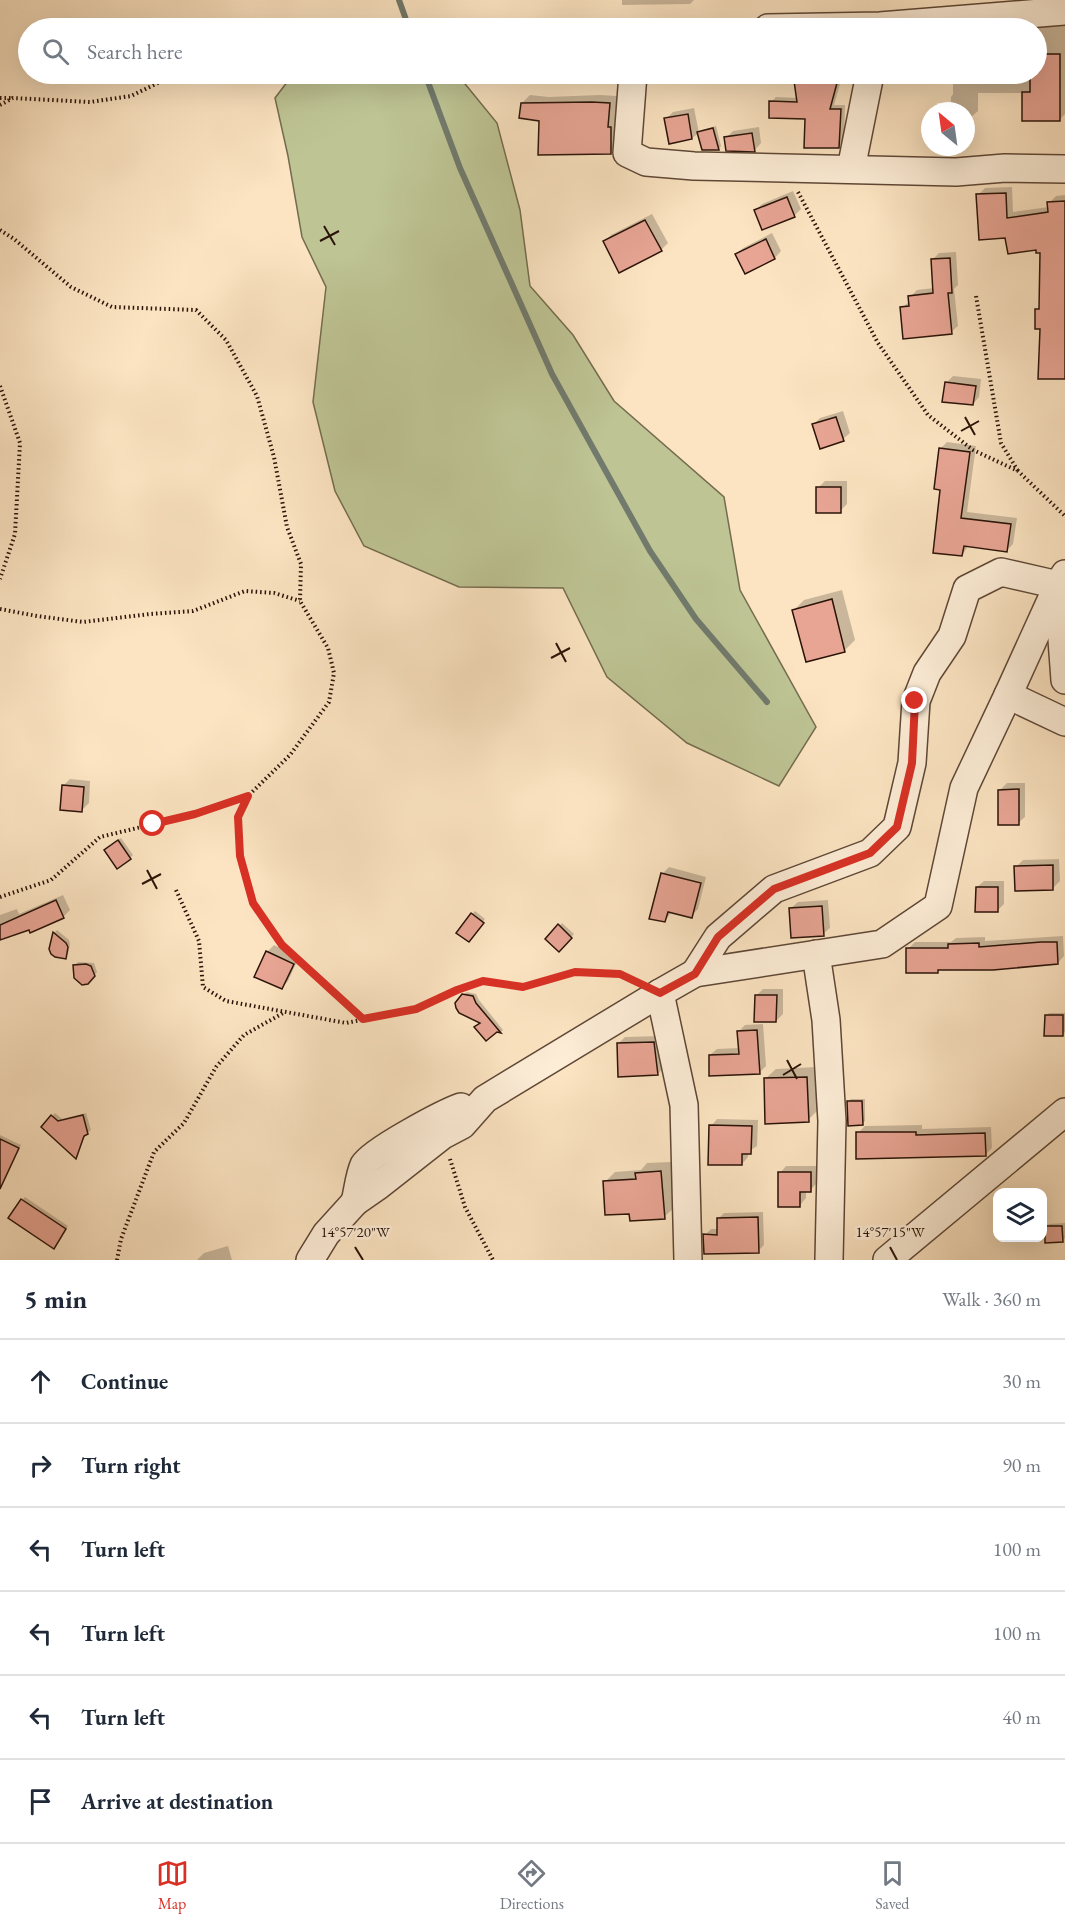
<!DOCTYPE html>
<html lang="en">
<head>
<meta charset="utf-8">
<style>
	:root { --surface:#fff; --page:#f2f2f3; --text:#1f2937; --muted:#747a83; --line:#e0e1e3; --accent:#d93025 }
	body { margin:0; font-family:"EB Garamond",serif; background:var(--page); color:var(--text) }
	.controls { position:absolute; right:18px; bottom:18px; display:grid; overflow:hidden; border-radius:12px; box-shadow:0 6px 24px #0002 }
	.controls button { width:54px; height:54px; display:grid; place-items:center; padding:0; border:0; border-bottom:2px solid var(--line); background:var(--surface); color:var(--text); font:30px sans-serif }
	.compass { position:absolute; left:921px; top:102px; width:54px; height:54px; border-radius:50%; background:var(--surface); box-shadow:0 6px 24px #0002; rotate:331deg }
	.stop { position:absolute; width:18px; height:18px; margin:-14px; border:4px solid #d93025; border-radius:50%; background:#fff }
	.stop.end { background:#d93025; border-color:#fff; box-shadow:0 2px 6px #0008 }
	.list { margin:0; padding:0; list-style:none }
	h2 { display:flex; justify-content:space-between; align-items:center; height:78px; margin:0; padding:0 24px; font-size:26px }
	h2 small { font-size:20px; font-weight:400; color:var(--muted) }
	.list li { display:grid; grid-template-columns:39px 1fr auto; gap:18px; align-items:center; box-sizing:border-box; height:84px; padding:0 24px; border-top:2px solid var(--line) }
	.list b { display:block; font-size:22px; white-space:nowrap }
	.list em { font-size:20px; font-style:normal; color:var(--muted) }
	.icon { flex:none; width:33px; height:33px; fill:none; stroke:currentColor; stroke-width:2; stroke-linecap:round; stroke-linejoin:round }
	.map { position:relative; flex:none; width:1065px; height:1260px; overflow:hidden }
	.search { position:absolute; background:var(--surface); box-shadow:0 6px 24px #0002; left:18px; right:18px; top:18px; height:66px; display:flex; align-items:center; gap:15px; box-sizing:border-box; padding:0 21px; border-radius:33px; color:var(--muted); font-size:22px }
	.sheet { height:582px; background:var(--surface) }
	nav { display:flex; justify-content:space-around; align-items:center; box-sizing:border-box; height:84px; border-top:2px solid var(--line); background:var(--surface); font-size:16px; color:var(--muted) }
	nav a { display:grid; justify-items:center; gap:3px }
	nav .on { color:var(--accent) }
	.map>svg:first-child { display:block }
</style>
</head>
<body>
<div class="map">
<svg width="1065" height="1260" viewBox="0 0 1065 1260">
	<rect width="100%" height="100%" fill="#fce4c2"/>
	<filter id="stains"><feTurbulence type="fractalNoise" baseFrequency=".00333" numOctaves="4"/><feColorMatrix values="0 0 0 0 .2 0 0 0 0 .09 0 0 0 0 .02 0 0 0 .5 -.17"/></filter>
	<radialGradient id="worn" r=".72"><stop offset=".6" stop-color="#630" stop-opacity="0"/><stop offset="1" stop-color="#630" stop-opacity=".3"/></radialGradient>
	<polygon fill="#bec494" stroke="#746c4e" stroke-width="1.5" points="303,74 457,74 497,123 520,210 530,286 573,335 614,401 724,497 740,590 816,727 779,786 687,743 607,677 563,588 459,587 364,546 335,491 313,402 326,287 302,237 288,156 275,98 291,77"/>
	<g fill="#0003">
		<polygon points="622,0 694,0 690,4 622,5"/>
		<polygon points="1028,25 1065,25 1065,114 1060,119 1024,93 978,93 978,111 971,117 966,117 966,111 951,111 951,97 953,94 953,74 1036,74 1036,28 980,28"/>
		<polygon points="799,74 841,74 842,77 834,105 845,105 844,142 838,147 806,118 771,102 776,97 798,98 796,76"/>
		<polygon points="530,95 549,97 600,95 617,96 616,119 618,119 618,144 610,152 522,103"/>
		<polygon points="694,108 699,133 692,138 666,119 673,112"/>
		<polygon points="716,126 721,146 719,149 699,133 702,130"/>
		<polygon points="759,127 761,143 755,150 728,150 726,138 733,131"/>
		<polygon points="1012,187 1013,212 1049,207 1049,203 1056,196 1065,195 1065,378 1041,328 1037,309 1040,306 1042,252 1007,237 978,195 985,188"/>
		<polygon points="793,191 801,209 794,216 756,210 762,204"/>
		<polygon points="652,214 668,243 661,250 605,241 611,235"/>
		<polygon points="772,233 781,251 775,258 745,272 736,254 743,248"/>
		<polygon points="956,252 958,285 954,289 958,326 951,332 902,308 910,301 910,297 917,290 934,288 932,260 939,253"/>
		<polygon points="953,376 981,379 979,397 973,404 946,383"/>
		<polygon points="843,411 850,433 843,439 813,425 820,418"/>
		<polygon points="947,442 976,446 967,512 1017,518 1013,544 1007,550 969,545 962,555 942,489 940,449"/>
		<polygon points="825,481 847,481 847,504 840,511 818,488"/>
		<polygon points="842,590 855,640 845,650 794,610 804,600"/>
		<polygon points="70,779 90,781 89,803 82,810 63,786"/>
		<polygon points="1007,783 1025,783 1025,817 1018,823 1000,790"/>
		<polygon points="121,838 133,855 130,858 108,847"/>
		<polygon points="1059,859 1060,881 1053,888 1016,867 1023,860"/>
		<polygon points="669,867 706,877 698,909 691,916 672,911 665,921 662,874"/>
		<polygon points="984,881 1004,881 1004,904 997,911 977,887"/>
		<polygon points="63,895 70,910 63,917 0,938 0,915 17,909 19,914"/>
		<polygon points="828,900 830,928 823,934 791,908 798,902"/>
		<polygon points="475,911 485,919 472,937 472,914"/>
		<polygon points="562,923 574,934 559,950 547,939"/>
		<polygon points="57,930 69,940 70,944 68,954 65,957 51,949 54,933"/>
		<polygon points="1063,936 1064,956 1058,963 940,969 938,971 908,949 915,942 951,942 956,938 985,937 985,941"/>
		<polygon points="274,945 299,957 288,981 281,988 267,952"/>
		<polygon points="78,962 94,963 97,972 91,980 75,965"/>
		<polygon points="763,989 783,989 783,1014 776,1021 756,996"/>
		<polygon points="467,992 476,994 479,1000 503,1030 501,1032 482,1023 463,995"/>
		<polygon points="1049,1013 1065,1013 1065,1032 1062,1035 1046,1016"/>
		<polygon points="763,1024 766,1066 759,1073 710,1055 717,1049 740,1048 739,1031 745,1025"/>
		<polygon points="661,1036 664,1067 658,1074 618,1044 625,1037"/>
		<polygon points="817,1067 818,1110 808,1120 765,1079 776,1069"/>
		<polygon points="851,1099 865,1099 865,1121 862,1124 848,1102"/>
		<polygon points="55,1113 62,1119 86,1113 91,1130 86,1134 76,1157 43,1126"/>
		<polygon points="717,1119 758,1120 757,1146 748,1152 748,1157 742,1164 711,1126"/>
		<polygon points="922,1125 922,1129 991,1127 992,1148 985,1155 858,1133 865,1126"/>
		<polygon points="0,1135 21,1145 10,1164 0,1159"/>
		<polygon points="671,1162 675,1207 664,1217 631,1212 605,1182 615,1172 641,1170 647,1163"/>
		<polygon points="786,1166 817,1166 817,1183 810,1190 806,1190 806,1198 800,1205 780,1173"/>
		<polygon points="25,1197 68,1226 57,1244 22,1200"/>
		<polygon points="763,1212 764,1245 758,1251 705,1235 711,1229 719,1229 718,1219 724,1213"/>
		<polygon points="1065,1223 1065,1238 1062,1241 1046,1227 1049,1224"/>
		<polygon points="228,1246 232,1260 197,1260 204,1253"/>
	</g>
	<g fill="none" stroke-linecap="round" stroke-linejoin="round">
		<g stroke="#717a6c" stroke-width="6">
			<polyline points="399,0 409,28"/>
			<polyline points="425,74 460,168 552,374 650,551 696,619 767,702"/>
		</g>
	</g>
	<g fill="#e8a594" stroke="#2a1308" stroke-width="1.5">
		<polygon points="1036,54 1060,54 1060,121 1022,121 1022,92 1030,92 1030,74 1036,74"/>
		<polygon points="793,74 808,74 810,77 832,74 836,78 837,83 830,109 841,109 839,148 804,148 805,119 769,118 769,101 797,102"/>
		<polygon points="592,102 610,103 608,127 611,127 611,154 538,155 539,121 519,118 521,103"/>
		<polygon points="688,114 692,139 669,144 664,118"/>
		<polygon points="713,128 719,150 702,150 697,132"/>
		<polygon points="752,133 755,152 726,151 724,137"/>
		<polygon points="1006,193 1007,218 1048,212 1047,202 1065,201 1065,379 1038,379 1040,329 1035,329 1035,309 1039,309 1040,253 1036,253 1036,250 1008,254 1005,238 979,240 976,194"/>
		<polygon points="787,197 795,217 762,230 754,210"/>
		<polygon points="645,220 662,251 619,273 603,241"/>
		<polygon points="766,239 775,259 745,274 735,254"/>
		<polygon points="950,258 952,293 948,293 952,334 903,339 900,307 909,306 908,296 933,293 931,259"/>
		<polygon points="945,382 976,386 973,405 942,402"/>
		<polygon points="836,417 844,441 820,449 812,424"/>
		<polygon points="939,448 970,452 961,518 1011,524 1007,552 964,546 962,556 933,553 940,490 934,489"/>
		<rect x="816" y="487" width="25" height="26"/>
		<polygon points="832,599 845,652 806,662 792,610"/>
		<polygon points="62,785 84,787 82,812 60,810"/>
		<polygon points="1019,789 1019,825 998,825 998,790"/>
		<polygon points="118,840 131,859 117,869 104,850"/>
		<polygon points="1053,865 1053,890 1015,891 1014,866"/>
		<polygon points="661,873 701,883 692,918 668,912 665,922 649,919"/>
		<polygon points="976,887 998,887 998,912 975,912"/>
		<polygon points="56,900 64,918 30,933 29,930 0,940 0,925"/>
		<polygon points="822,906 824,936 791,938 789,908"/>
		<polygon points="471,913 484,923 469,942 456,933"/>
		<polygon points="558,924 572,938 559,952 545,939"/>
		<polygon points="53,932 66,943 68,947 66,959 55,957 51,954 49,949"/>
		<polygon points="1041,942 1057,942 1058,964 993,970 938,970 938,973 906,973 906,948 948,948 948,944 979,943 979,947"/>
		<polygon points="266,951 294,964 282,989 254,977"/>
		<polygon points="86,964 91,966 95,976 88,984 82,985 74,978 73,965"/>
		<polygon points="462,994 473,996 476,1003 501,1033 497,1032 486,1041 474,1027 480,1023 459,1013 456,1008 455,1003"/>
		<polygon points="755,995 777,995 776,1022 754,1022"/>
		<polygon points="1045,1015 1063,1015 1063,1036 1044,1036"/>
		<polygon points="757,1030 760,1074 709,1076 709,1055 739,1054 737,1031"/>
		<polygon points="654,1042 658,1075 618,1077 617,1043"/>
		<polygon points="807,1077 809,1122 765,1124 764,1078"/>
		<polygon points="847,1101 862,1101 863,1125 848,1126"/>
		<polygon points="51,1115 58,1121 83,1115 88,1134 84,1136 76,1159 41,1127"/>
		<polygon points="709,1125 752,1126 751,1154 742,1154 742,1165 708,1165"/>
		<polygon points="856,1132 916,1132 916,1135 985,1133 986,1156 856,1159"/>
		<polygon points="0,1139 19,1148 0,1189"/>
		<polygon points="661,1171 665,1219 630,1221 629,1214 605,1215 603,1181 636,1179 635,1173"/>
		<polygon points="778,1172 811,1172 811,1192 800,1192 800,1207 778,1207"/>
		<polygon points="21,1199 66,1229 54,1249 8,1218"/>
		<polygon points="758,1217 759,1253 704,1254 703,1234 717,1235 717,1218"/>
		<polygon points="1045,1226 1062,1226 1063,1242 1045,1243"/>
	</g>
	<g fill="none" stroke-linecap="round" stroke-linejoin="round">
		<g stroke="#5e4736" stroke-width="30">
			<g id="minor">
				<polyline points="768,28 880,26 1065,11"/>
				<polyline points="633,74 627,153 646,162 694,166 956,172 1005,168 1065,169"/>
				<polyline points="851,169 870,74"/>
				<polyline points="1008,695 1065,722"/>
				<polyline points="816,954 826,1020 832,1121 829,1260"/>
				<polyline points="695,973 718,937 774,889 870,853 897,827 912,763 916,701 927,673 952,636 967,589 1001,572 1058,585 1065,680"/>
				<polyline points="660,993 684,1105 688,1260"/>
				<path d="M355 1202C358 1191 359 1176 364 1165 372 1151 444 1113 461 1107"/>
				<polyline points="310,1260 326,1234 355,1202 378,1186 443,1135 462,1125 485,1099 660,993 695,973 882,944 938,906 964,788 1008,695 1058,585 1065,574"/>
				<polyline points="887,1260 1065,1112"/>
			</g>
		</g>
		<g stroke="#2a1308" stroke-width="4" stroke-dasharray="1.5 3" stroke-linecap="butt">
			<polyline points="0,98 11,98"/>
			<polyline points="0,105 13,98 90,102 131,96 172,76 183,74"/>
			<polyline points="798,192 878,343 928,415 973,450 1018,471 1065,516"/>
			<polyline points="0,230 14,239 71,287 112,307 196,310 226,340 257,396 274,457 287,527 301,564 300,601 328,648 334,673 329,702 290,755 248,796 238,817 240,856 253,903 281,945 363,1019"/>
			<polyline points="976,296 1001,443 1018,471"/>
			<polyline points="0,386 20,443 15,534 0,579"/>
			<polyline points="0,609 37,616 83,622 150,614 193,611 245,591 274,593 300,601"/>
			<polyline points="176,890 199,941 203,987 226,1001 346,1023 416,1009 457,990 483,981 523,987 575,972 620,974 635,981"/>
			<polyline points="0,897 51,880 100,837 195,814 248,797"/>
			<polyline points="450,1159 465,1207 493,1260"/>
			<polyline points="117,1260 121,1239 154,1152 184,1123 216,1067 244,1035 285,1012"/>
		</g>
		<use href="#minor" stroke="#fdedd7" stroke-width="27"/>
	</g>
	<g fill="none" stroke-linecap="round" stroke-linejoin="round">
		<polyline stroke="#d93025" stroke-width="8" points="153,824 195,814 248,796 238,817 240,856 253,903 282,945 363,1019 416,1009 457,990 483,981 523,987 575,972 620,974 660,993 695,974 718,937 774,889 870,853 897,827 912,763 915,701"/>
	</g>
	<path fill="none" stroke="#2a1308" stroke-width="2" d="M324 226 335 245M320 241 339 231M965 417 975 435M961 431 979 421M556 643 566 662M551 658 570 648M147 870 157 889M142 884 161 874M787 1060 797 1079M783 1075 801 1064M355 1247 363 1260M890 1247 897 1260"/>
	<g font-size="15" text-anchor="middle" fill="#2a1308" stroke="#fdedd7" stroke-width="5" stroke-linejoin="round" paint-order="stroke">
		<text x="355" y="1237">14°57'20"W</text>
		<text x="890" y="1237">14°57'15"W</text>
	</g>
	<rect width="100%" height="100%" filter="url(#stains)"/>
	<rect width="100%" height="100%" fill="url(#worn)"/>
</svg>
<div class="controls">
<button><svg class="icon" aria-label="layers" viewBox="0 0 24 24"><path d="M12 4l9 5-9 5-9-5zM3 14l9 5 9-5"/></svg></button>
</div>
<svg class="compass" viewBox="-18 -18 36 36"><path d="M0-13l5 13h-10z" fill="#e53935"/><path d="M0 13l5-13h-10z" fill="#747a83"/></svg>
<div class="stop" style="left:153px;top:824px"></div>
<div class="stop end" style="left:915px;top:701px"></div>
<div class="search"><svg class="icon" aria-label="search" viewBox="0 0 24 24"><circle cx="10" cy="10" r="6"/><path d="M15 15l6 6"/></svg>Search here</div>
</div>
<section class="sheet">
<h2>5 min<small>Walk · 360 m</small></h2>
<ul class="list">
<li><svg class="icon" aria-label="ahead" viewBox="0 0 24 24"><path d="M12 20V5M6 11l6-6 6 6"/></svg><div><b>Continue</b></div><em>30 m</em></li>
<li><svg class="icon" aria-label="right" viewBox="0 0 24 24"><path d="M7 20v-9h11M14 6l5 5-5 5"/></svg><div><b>Turn right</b></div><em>90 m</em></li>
<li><svg class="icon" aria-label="left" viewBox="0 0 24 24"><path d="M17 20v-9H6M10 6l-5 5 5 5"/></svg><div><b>Turn left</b></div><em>100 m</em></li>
<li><svg class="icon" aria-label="left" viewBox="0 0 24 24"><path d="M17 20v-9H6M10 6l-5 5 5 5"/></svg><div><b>Turn left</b></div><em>100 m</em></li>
<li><svg class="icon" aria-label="left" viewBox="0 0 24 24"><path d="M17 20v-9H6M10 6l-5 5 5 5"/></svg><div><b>Turn left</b></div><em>40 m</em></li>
<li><svg class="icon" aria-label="arrive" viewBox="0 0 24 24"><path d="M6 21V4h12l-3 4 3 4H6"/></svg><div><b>Arrive at destination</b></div></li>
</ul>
</section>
<nav>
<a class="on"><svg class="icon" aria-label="map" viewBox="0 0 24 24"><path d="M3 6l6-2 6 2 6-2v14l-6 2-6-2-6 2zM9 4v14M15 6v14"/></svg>Map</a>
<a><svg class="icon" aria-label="directions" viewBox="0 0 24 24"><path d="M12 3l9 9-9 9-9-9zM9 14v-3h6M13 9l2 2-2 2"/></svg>Directions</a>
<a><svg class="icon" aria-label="saved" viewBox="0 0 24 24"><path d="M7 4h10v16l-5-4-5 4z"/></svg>Saved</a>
</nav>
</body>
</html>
